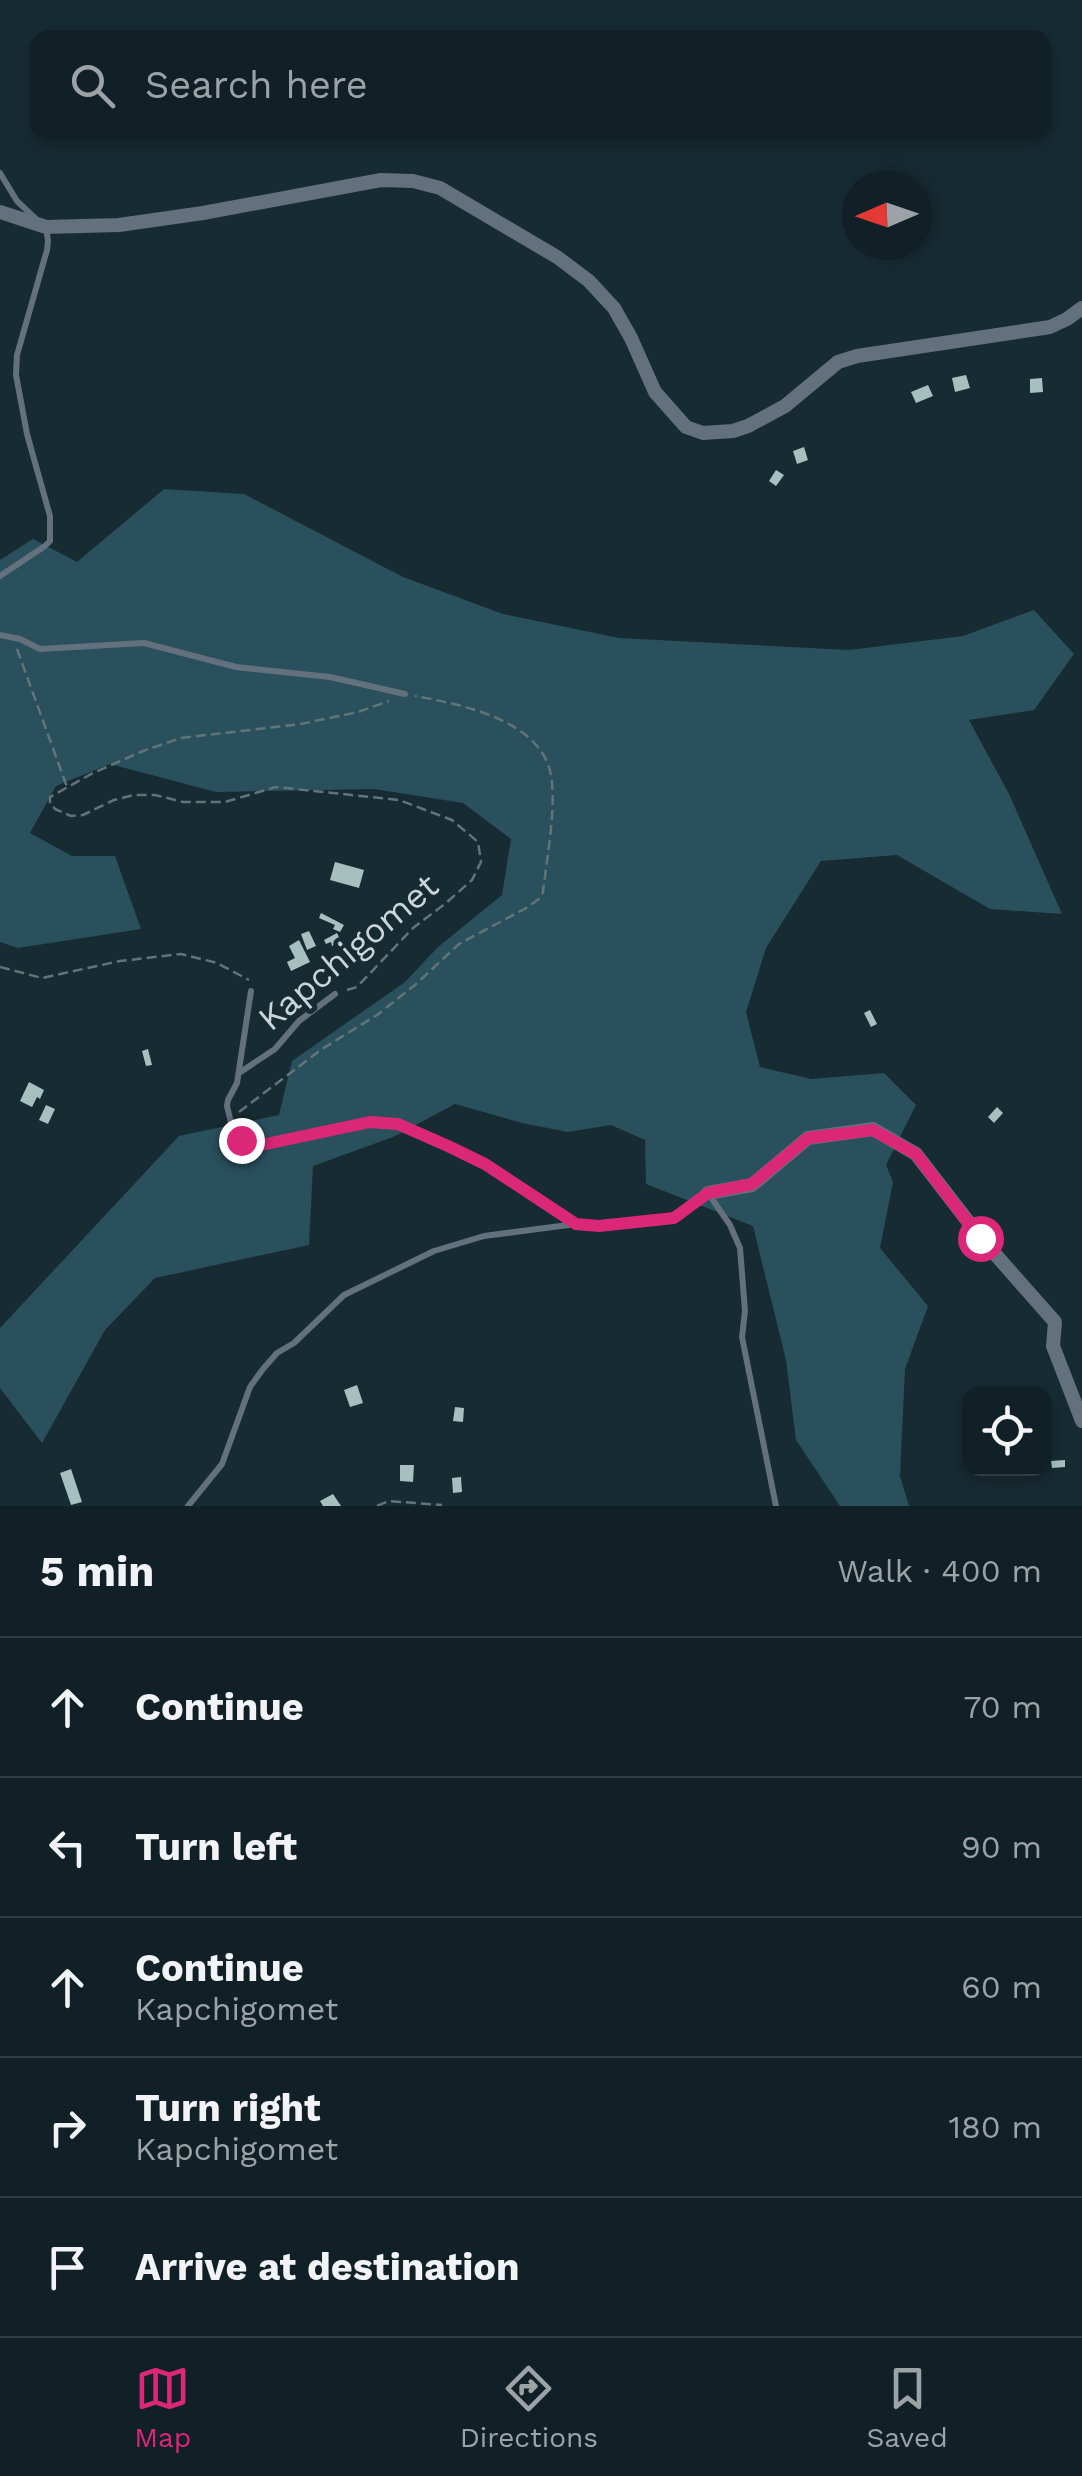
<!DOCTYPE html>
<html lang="en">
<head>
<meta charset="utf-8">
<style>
	:root { --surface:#112026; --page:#1a282e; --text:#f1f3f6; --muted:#9ca3a7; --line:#303e43; --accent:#db2777 }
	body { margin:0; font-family:"Work Sans",sans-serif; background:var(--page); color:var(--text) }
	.controls { position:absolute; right:30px; bottom:30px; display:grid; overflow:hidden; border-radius:20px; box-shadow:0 5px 15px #0003 }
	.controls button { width:90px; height:90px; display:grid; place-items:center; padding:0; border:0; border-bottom:2px solid var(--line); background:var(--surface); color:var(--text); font:50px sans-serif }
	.compass { position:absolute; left:842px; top:170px; width:90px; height:90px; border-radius:50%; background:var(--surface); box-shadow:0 5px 15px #0003; rotate:268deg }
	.stop { position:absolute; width:30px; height:30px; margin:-22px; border:8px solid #db2777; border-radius:50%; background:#fff }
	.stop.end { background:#db2777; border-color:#fff; box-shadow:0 2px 10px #0008 }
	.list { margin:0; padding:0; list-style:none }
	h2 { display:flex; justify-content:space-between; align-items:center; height:130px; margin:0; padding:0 40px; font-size:42px }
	h2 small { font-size:32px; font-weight:400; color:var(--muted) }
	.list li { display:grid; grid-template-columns:65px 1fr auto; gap:30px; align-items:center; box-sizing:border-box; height:140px; padding:0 40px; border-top:2px solid var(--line) }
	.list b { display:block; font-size:38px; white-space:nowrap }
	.list p { margin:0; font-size:32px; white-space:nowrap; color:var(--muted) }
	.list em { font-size:32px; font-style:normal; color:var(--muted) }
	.icon { flex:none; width:55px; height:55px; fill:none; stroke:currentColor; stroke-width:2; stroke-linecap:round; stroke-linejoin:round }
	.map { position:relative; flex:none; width:1082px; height:1506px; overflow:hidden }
	.search { position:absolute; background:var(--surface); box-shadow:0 5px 15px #0003; left:30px; right:30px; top:30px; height:110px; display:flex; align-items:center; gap:25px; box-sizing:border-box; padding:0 35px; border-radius:20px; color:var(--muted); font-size:38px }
	.sheet { height:830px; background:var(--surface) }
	nav { display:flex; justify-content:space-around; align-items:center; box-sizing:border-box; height:140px; border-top:2px solid var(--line); background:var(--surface); font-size:28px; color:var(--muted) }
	nav a { display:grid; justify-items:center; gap:5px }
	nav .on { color:var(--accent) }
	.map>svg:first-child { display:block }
</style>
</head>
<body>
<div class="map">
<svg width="1082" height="1506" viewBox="0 0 1082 1506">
	<rect width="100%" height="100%" fill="#172b32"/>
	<polygon fill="#2a505d" points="164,489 244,494 403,577 503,614 619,638 849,650 963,636 1034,610 1074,654 1034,710 969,720 1009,794 1062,914 990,909 897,855 821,861 766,948 746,1012 760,1067 811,1079 884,1073 916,1105 886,1165 893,1182 880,1248 928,1306 905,1369 900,1476 909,1506 840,1506 796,1440 786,1360 753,1226 646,1184 645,1140 611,1125 568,1132 522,1123 455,1104 393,1137 313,1166 309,1245 155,1278 105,1330 42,1443 0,1388 0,1328 179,1136 279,1115 292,1061 405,982 438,947 502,895 511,839 463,803 374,789 216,792 110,764 56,786 30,833 72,856 115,856 141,929 18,948 0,942 0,560 33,539 77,562"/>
	<g fill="#a6c0c0">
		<polygon points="966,375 970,388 955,392 952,378"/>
		<polygon points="1042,378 1043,392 1030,393 1030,379"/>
		<polygon points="928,385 933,396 916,403 911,392"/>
		<polygon points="804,447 808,460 797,464 793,451"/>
		<polygon points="776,470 784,475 776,486 769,481"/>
		<polygon points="335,862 364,870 359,888 330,880"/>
		<polygon points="321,913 344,925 340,932 333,929 335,925 319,918"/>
		<polygon points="309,931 316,946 307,950 301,934"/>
		<polygon points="337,933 341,942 332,946 331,942 326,944 324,940"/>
		<polygon points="299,940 310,962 291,971 287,962 295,958 289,946"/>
		<polygon points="870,1010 877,1024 871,1027 864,1013"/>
		<polygon points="148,1049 152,1065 146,1066 142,1051"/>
		<polygon points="29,1082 44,1090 40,1099 37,1097 32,1107 20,1101"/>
		<polygon points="46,1105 55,1109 48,1124 39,1120"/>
		<polygon points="997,1107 1003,1113 994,1123 988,1117"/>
		<polygon points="357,1385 363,1403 350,1407 344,1390"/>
		<polygon points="455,1407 464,1408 463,1422 453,1421"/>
		<polygon points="1065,1460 1065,1467 1052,1468 1051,1461"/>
		<polygon points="400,1465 414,1465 413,1482 400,1481"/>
		<polygon points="71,1469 82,1502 71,1505 60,1473"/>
		<polygon points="461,1477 462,1492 453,1493 452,1478"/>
		<polygon points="333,1494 341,1506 323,1506 320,1501"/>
	</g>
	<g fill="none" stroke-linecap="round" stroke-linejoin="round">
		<g stroke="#637479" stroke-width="2.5" stroke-dasharray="10 5" stroke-linecap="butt">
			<polyline points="17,649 67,787"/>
			<polyline points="0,967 42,978 120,961 181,954 217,963 249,980"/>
			<polyline points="347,990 357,987 413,928 446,903 472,880 481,862 478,842 452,820 399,800 276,787 225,802 183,802 155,795 134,795 114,800 83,815 71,816 55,809 50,803 50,797 93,773 143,751 181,738 301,724 358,712 389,701"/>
			<path d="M239 1112 322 1049 377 1015 415 985 459 944 528 907 540 898 543 892C547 857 555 816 552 782 547 721 464 705 415 696"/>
			<polyline points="377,1506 389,1501 442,1505"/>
		</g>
		<g stroke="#63707d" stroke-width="6">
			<polyline points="0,173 17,201 36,219"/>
			<polyline points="0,576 45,546 50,541 50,516 27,434 16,375 17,355 47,250 48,241 46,227"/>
			<polyline points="0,635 20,639 40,649 144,643 236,667 330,677 405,694"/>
			<polyline points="251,991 237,1083 228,1100 227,1106 232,1127 241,1140 261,1145 370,1122 398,1125 448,1145 485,1164 576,1224 599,1226 673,1218 708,1193 730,1225 740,1248 745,1311 742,1337 776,1506"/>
			<polyline points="239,1073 275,1049 299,1021 335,994"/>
			<polyline points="188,1506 222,1464 250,1387 263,1369 277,1353 294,1343 344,1295 434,1251 484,1236 576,1224"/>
		</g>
		<g stroke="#63707d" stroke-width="14">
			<polyline points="0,212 46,227 119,225 203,213 381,180 413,181 440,188 557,257 589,281 614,308 631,338 655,392 686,427 703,433 733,431 748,426 785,406 838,362 857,356 1050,327 1067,319 1082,308"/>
			<polyline points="708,1193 752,1185 808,1138 873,1129 916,1154 980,1237 1055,1322 1053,1346 1082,1421"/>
		</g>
	</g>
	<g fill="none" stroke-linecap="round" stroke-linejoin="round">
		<polyline stroke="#db2777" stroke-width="12" points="241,1140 261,1145 370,1122 398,1124 448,1146 485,1164 576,1224 599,1226 674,1218 708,1193 752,1184 808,1138 873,1130 916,1154 980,1238"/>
	</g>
	<g text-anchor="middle" stroke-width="10" stroke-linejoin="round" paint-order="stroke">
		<g font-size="35" fill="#c9d5d9" stroke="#172b32">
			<text transform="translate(348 952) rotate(-40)" y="12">Kapchigomet</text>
		</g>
	</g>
</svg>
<div class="controls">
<button><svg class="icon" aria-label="locate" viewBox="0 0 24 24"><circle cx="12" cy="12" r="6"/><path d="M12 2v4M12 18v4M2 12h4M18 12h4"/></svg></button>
</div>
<svg class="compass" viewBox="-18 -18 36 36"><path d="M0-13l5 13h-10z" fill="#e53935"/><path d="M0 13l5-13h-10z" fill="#9ca3a7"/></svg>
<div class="stop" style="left:980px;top:1238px"></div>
<div class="stop end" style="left:241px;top:1140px"></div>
<div class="search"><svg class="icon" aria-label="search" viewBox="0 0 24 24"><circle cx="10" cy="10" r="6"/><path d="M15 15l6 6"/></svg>Search here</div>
</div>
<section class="sheet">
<h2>5 min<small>Walk · 400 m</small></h2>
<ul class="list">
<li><svg class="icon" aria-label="ahead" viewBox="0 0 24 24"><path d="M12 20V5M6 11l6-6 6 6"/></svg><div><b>Continue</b></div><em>70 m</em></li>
<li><svg class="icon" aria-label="left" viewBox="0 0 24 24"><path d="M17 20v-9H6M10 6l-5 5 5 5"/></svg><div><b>Turn left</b></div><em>90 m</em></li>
<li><svg class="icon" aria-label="ahead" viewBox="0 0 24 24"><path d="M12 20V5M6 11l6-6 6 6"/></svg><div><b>Continue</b><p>Kapchigomet</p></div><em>60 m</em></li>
<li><svg class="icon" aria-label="right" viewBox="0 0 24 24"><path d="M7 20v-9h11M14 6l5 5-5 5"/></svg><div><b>Turn right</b><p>Kapchigomet</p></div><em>180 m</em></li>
<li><svg class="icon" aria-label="arrive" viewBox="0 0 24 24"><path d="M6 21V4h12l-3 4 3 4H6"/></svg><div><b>Arrive at destination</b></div></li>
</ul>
</section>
<nav>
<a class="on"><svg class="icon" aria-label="map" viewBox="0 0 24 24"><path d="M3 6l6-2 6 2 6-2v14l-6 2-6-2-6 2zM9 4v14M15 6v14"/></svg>Map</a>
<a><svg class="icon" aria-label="directions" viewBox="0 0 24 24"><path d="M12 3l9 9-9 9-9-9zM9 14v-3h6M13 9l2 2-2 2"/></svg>Directions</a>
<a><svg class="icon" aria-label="saved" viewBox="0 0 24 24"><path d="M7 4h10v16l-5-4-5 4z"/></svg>Saved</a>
</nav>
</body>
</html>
